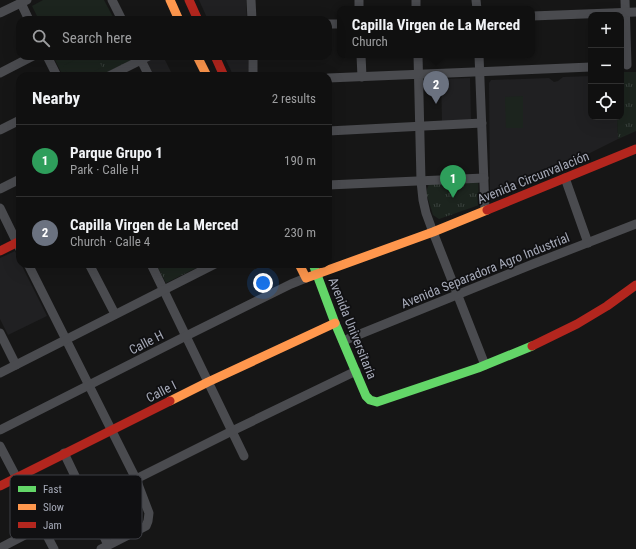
<!DOCTYPE html>
<html lang="en">
<head>
<meta charset="utf-8">
<style>
	:root { --surface:#101010; --page:#1e1e1e; --text:#f1f3f6; --muted:#9c9d9f; --line:#303030; --accent:#2563eb }
	body { margin:0; font-family:"Roboto Condensed",sans-serif; background:var(--page); color:var(--text) }
	.controls { position:absolute; right:12px; top:12px; display:grid; overflow:hidden; border-radius:8px; box-shadow:0 4px 16px #0002 }
	.controls button { width:36px; height:36px; display:grid; place-items:center; padding:0; border:0; border-bottom:1px solid var(--line); background:var(--surface); color:var(--text); font:20px sans-serif }
	.you { position:absolute; left:263px; top:283px; width:14px; height:14px; margin:-10px; border:3px solid #fff; border-radius:50%; background:#1a73e8; box-shadow:0 0 0 6px #1a73e833 }
	.badge { display:grid; place-items:center; width:26px; height:26px; border-radius:50%; background:var(--accent); color:#fff; font-size:13px; font-weight:700 }
	.pin { position:absolute; translate:-50% -33px; filter:drop-shadow(0 1px 2px #0008) }
	.pin::after { content:''; position:absolute; top:21px; width:14px; height:12px; background:inherit; clip-path:polygon(0 0,100% 0,50% 100%) }
	.popup { position:absolute; left:337px; top:6px; width:198px; height:52px; box-sizing:border-box; display:grid; place-content:center; border-radius:8px; background:var(--surface); filter:drop-shadow(0 1px 3px #0005); font-size:13px; white-space:nowrap; color:var(--muted) }
	.popup b { font-size:15px; color:var(--text) }
	.popup::after { content:''; position:absolute; left:50%; top:100%; margin-left:-8px; border:8px solid transparent; border-top-color:var(--surface) }
	.list { margin:0; padding:0; list-style:none }
	h2 { display:flex; justify-content:space-between; align-items:center; height:52px; margin:0; padding:0 16px; font-size:17px }
	h2 small { font-size:13px; font-weight:400; color:var(--muted) }
	.list li { display:grid; grid-template-columns:26px 1fr auto; gap:12px; align-items:center; box-sizing:border-box; height:72px; padding:0 16px; border-top:1px solid var(--line) }
	.list b { display:block; font-size:15px; white-space:nowrap }
	.list p { margin:0; font-size:13px; white-space:nowrap; color:var(--muted) }
	.list em { font-size:13px; font-style:normal; color:var(--muted) }
	.icon { flex:none; width:22px; height:22px; fill:none; stroke:currentColor; stroke-width:2; stroke-linecap:round; stroke-linejoin:round }
	.map { position:relative; flex:none; width:636px; height:549px; overflow:hidden }
	.search { position:absolute; background:var(--surface); box-shadow:0 4px 16px #0002; left:16px; top:16px; width:316px; height:44px; display:flex; align-items:center; gap:10px; box-sizing:border-box; padding:0 14px; border-radius:12px; color:var(--muted); font-size:15px }
	.panel { position:absolute; background:var(--surface); box-shadow:0 4px 16px #0002; left:16px; top:72px; width:316px; height:196px; border-radius:12px }
	.map>svg:first-child { display:block }
</style>
</head>
<body>
<div class="map">
<svg width="636" height="549" viewBox="0 0 636 549">
	<defs>
		<pattern id="grass-tufts" width="24" height="20" patternUnits="userSpaceOnUse"><rect width="24" height="20" fill="#1c241e"/><path d="M3 7l-1-3M5 7V3M7 7l1-3M15 17l-1-3M17 17v-4M19 17l1-3" fill="none" stroke="#3a413d"/></pattern>
	</defs>
	<rect width="100%" height="100%" fill="#161616"/>
	<g fill="#202022">
		<polygon points="199,0 246,0 247,20 208,20"/>
		<polygon points="159,56 163,56 172,74 168,76 154,76 147,62"/>
		<polygon points="224,56 248,56 249,76 233,75"/>
		<polygon points="591,76 591,117 617,117 618,139 590,153 492,196 490,195 489,83 491,80 549,78 554,82 558,81 563,77"/>
		<polygon points="470,78 471,121 442,121 441,79"/>
		<polygon points="15,251 20,262 20,264 21,264 47,316 8,335 0,319 0,258"/>
	</g>
	<g fill="url(#grass-tufts)">
		<polygon points="53,56 135,56 136,58 100,76 63,76"/>
		<polygon points="621,72 636,72 636,131 618,139 617,117 621,117"/>
		<polygon points="478,180 479,205 439,219 433,215 426,192 429,184"/>
		<polygon points="156,264 204,264 166,283"/>
	</g>
	<g fill="#1c241e">
		<polygon points="43,0 104,0 113,17 107,20 39,20 32,6"/>
		<polygon points="82,56 96,56 102,67 86,76 69,76 63,66"/>
		<polygon points="523,96 523,128 506,128 505,97"/>
	</g>
	<g fill="none" stroke-linecap="round" stroke-linejoin="round">
		<g stroke="#4a4b4f" stroke-width="9">
			<polyline points="112,0 122,20"/>
			<polyline points="251,0 252,20"/>
			<polyline points="359,0 359,9"/>
			<polyline points="416,0 416,9"/>
			<polyline points="476,0 477,9"/>
			<polyline points="625,0 627,65"/>
			<polyline points="21,3 29,20"/>
			<polyline points="0,13 27,0"/>
			<polyline points="532,16 636,12"/>
			<polyline points="328,24 340,24"/>
			<polyline points="361,55 362,77"/>
			<polyline points="418,55 421,181 423,200 426,213 433,232 485,365"/>
			<polyline points="479,55 485,210"/>
			<polyline points="47,56 57,76"/>
			<polyline points="139,56 149,76"/>
			<polyline points="253,56 253,76"/>
			<polyline points="0,73 33,56"/>
			<polyline points="109,76 149,56"/>
			<polyline points="328,78 591,67"/>
			<polyline points="0,130 20,120"/>
			<polyline points="328,131 482,123"/>
			<polyline points="565,178 588,243"/>
			<polyline points="328,185 484,178"/>
			<polyline points="0,189 20,179"/>
			<polyline points="0,208 20,249"/>
			<polyline points="28,264 136,479 149,513 148,521 146,526 101,549"/>
			<polyline points="89,264 115,314"/>
			<polyline points="151,264 244,456"/>
			<polyline points="0,333 16,365"/>
			<polyline points="343,341 533,264 636,224"/>
			<polyline points="0,373 215,264"/>
			<polyline points="0,430 186,336 291,284 306,278"/>
			<polyline points="0,446 54,549"/>
			<polyline points="64,453 108,545"/>
			<polyline points="136,479 232,431 356,371"/>
			<polyline points="0,548 42,526"/>
		</g>
		<polyline stroke="#63d668" stroke-width="9" points="313,264 335,323 366,396 370,400 377,402 478,368 532,346"/>
		<g stroke="#ff974d" stroke-width="9">
			<polyline points="170,0 179,20"/>
			<polyline points="197,56 207,76"/>
			<polyline points="299,264 306,278 433,232 487,210"/>
			<polyline points="170,401 208,382 335,323"/>
		</g>
		<g stroke="#b3261e" stroke-width="9">
			<polyline points="189,0 198,20"/>
			<polyline points="215,56 224,76"/>
			<polyline points="487,210 636,149"/>
			<polyline points="0,251 20,241"/>
			<polyline points="532,346 577,324 607,306 636,285"/>
			<polyline points="0,486 170,401"/>
		</g>
	</g>
	<g text-anchor="middle" stroke-width="3.5" stroke-linejoin="round" paint-order="stroke">
		<g font-size="13" fill="#a6aab8" stroke="#101012">
			<text transform="translate(533 177) rotate(-22)" y="5">Avenida Circunvalación</text>
			<text transform="translate(485 270) rotate(-22)" y="5">Avenida Separadora Agro Industrial</text>
			<text transform="translate(353 328) rotate(68)" y="5">Avenida Universitaria</text>
			<text transform="translate(146 342) rotate(-27)" y="5">Calle H</text>
			<text transform="translate(161 391) rotate(-27)" y="5">Calle I</text>
		</g>
	</g>
	<rect x="10" y="475" width="132" height="64" rx="6" fill="#101012" stroke="#3d3e44" stroke-width="1"/>
	<rect x="18" y="486" width="18" height="6" fill="#63d668"/>
	<rect x="18" y="504" width="18" height="6" fill="#ff974d"/>
	<rect x="18" y="522" width="18" height="6" fill="#b3261e"/>
	<g font-size="11" fill="#a6aab8">
		<text x="43" y="493">Fast</text>
		<text x="43" y="511">Slow</text>
		<text x="43" y="529">Jam</text>
	</g>
</svg>
<div class="controls">
<button>+</button>
<button>−</button>
<button><svg class="icon" aria-label="locate" viewBox="0 0 24 24"><circle cx="12" cy="12" r="6"/><path d="M12 2v4M12 18v4M2 12h4M18 12h4"/></svg></button>
</div>
<div class="you"></div>
<div class="pin badge" style="left:453px;top:198px;background:#2e9e5b">1</div>
<div class="pin badge" style="left:436px;top:104px;background:#6b7280">2</div>
<div class="popup"><b>Capilla Virgen de La Merced</b>Church</div>
<div class="search"><svg class="icon" aria-label="search" viewBox="0 0 24 24"><circle cx="10" cy="10" r="6"/><path d="M15 15l6 6"/></svg>Search here</div>
<section class="panel">
<h2>Nearby<small>2 results</small></h2>
<ul class="list">
<li><span class="badge" style="background:#2e9e5b">1</span><div><b>Parque Grupo 1</b><p>Park · Calle H</p></div><em>190 m</em></li>
<li><span class="badge" style="background:#6b7280">2</span><div><b>Capilla Virgen de La Merced</b><p>Church · Calle 4</p></div><em>230 m</em></li>
</ul>
</section>
</div>
</body>
</html>
